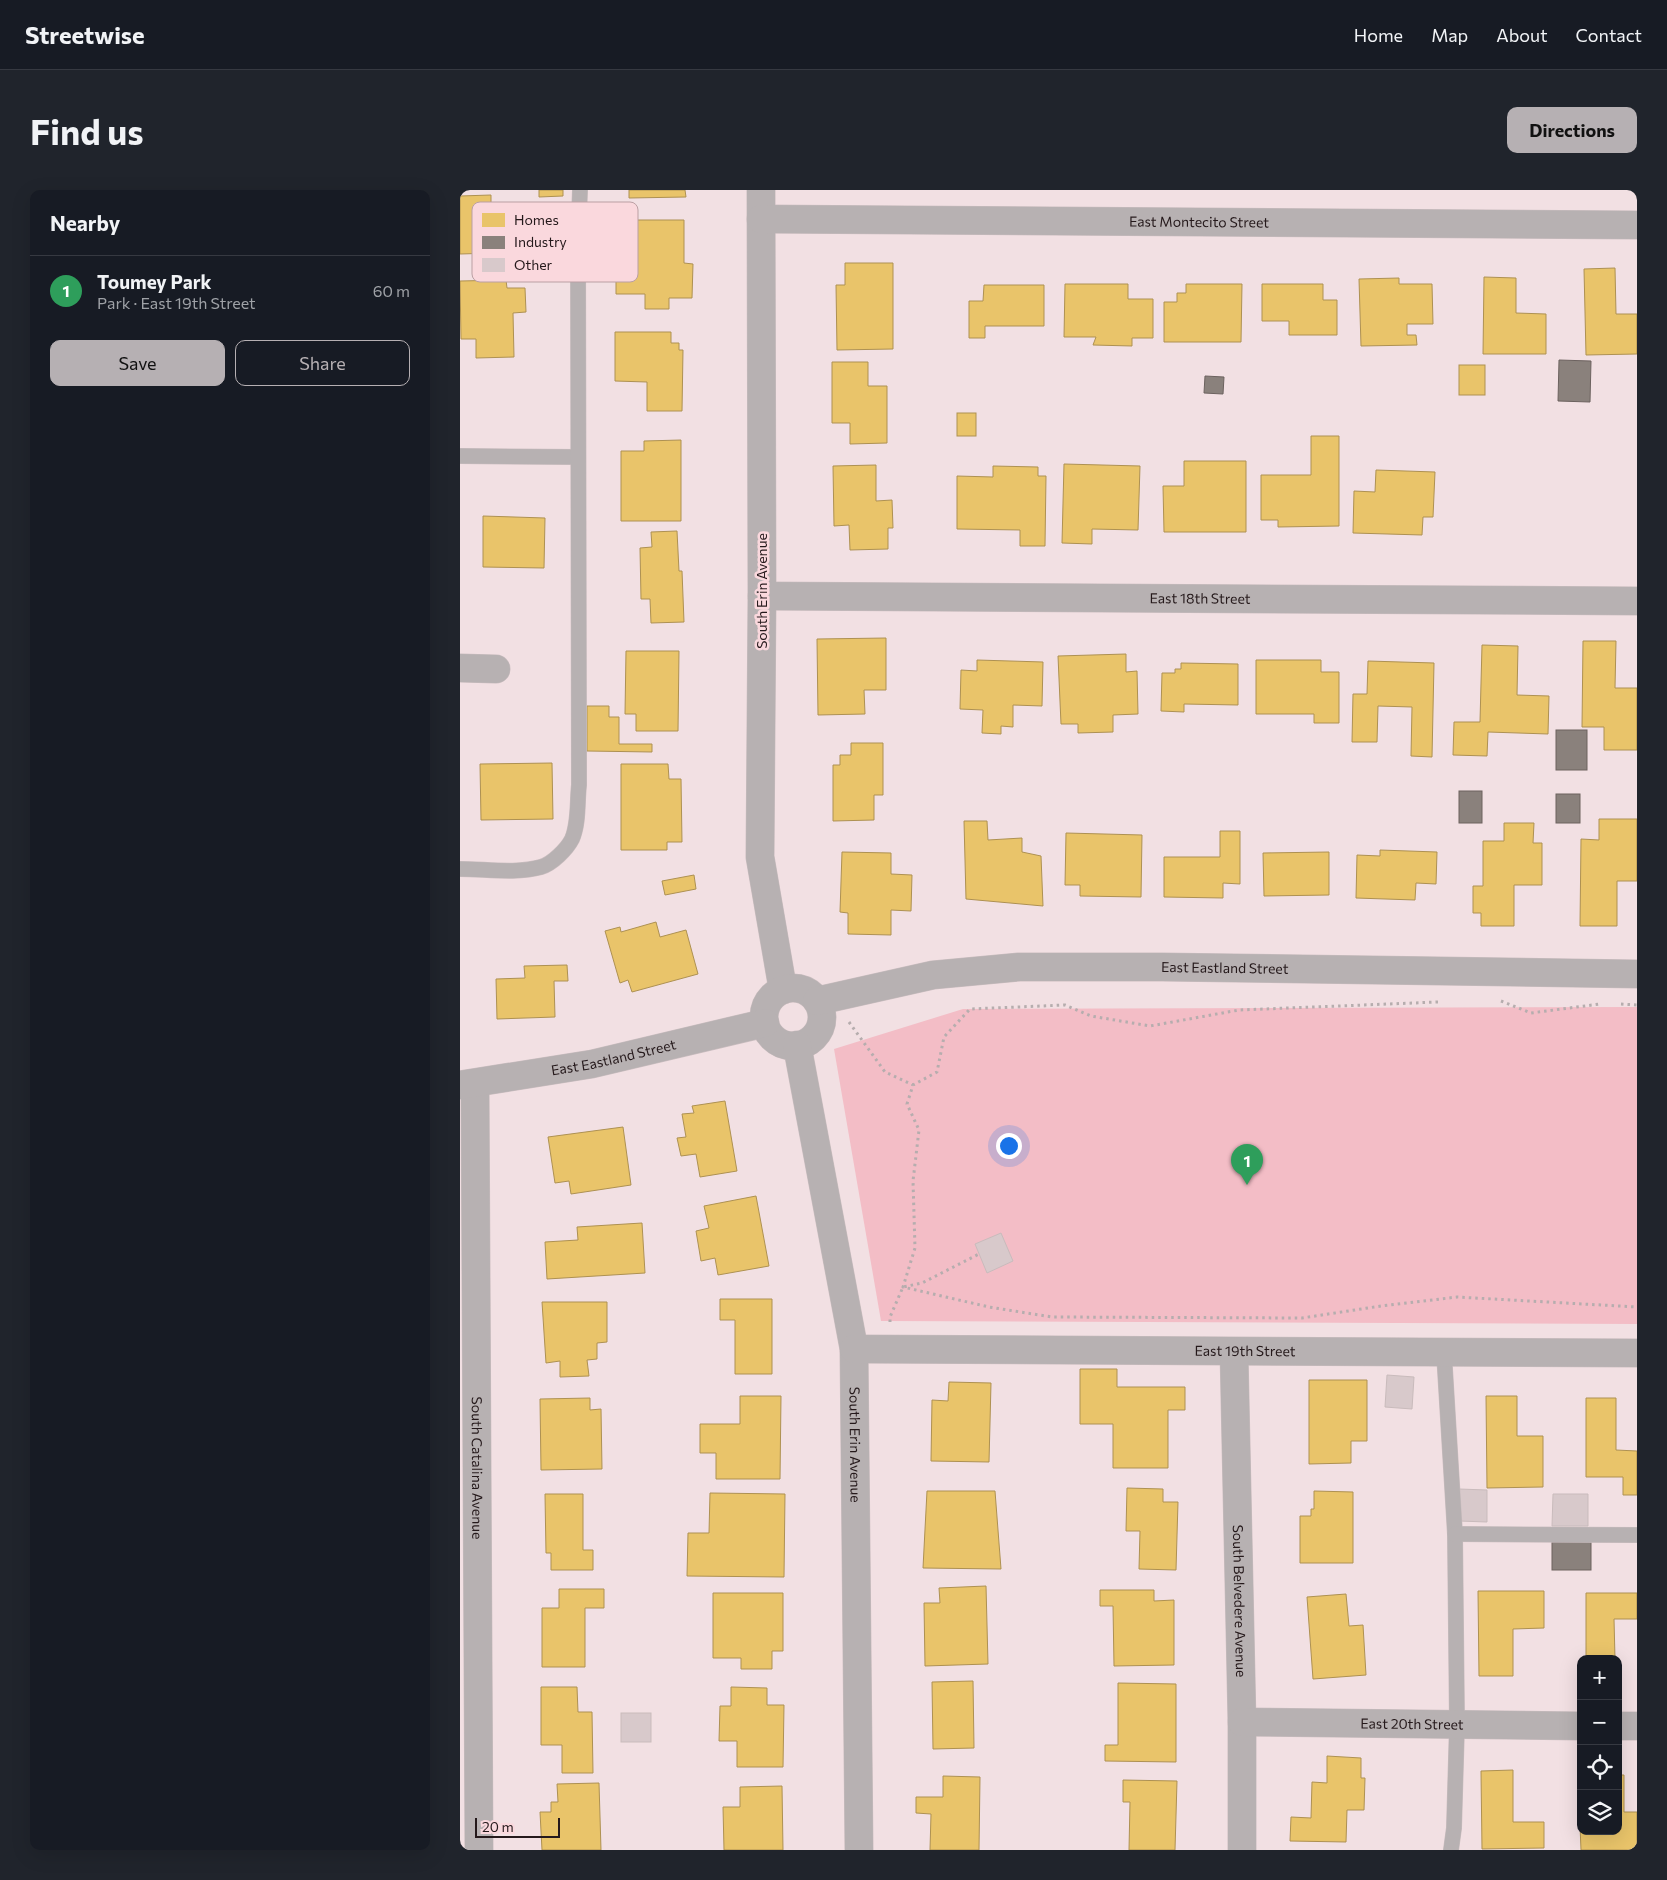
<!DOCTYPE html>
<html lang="en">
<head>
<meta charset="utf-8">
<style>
	:root { --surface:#171b24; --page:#20242c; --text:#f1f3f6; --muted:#9ea1a6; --line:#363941; --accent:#b6b0b3 }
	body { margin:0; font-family:Commissioner,sans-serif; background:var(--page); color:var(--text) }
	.controls { position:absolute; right:15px; bottom:15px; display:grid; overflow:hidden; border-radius:10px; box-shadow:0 5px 20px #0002 }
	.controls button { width:45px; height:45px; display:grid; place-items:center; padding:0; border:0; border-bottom:1px solid var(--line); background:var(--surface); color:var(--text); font:25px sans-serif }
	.scale { position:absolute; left:15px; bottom:12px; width:85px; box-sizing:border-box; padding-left:5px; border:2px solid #25191b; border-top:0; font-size:14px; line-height:18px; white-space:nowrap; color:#25191b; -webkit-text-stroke:4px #fad8dd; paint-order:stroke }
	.you { position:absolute; left:548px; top:955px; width:18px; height:18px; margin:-12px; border:4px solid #fff; border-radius:50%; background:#1a73e8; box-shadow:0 0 0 8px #1a73e833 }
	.badge { display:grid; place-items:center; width:32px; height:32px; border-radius:50%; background:var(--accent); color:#fff; font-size:16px; font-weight:700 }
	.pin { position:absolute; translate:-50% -41px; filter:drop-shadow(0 1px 2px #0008) }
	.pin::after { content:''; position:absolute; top:26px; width:18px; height:15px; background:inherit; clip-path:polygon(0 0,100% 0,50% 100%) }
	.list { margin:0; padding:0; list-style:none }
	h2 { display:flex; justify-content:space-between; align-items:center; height:65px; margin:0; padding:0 20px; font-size:21px }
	h2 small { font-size:16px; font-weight:400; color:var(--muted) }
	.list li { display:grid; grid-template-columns:32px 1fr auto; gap:15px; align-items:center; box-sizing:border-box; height:70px; padding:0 20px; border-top:1px solid var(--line) }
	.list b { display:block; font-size:19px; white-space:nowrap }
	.list p { margin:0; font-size:16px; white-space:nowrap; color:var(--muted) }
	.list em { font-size:16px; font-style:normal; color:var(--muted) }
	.actions { display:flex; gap:10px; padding:15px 20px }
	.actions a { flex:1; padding:11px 0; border:1px solid var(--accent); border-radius:10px; text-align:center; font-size:18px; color:var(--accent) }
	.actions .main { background:var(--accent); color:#111 }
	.icon { flex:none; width:28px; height:28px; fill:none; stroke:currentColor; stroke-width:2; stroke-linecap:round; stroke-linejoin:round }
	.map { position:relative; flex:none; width:1177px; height:1660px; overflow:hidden; border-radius:10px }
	header { display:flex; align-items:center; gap:30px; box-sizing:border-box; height:70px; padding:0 25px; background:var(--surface); border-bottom:1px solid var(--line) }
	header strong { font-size:24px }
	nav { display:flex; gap:28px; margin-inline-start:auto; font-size:18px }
	.intro { display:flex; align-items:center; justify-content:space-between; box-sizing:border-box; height:120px; padding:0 30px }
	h1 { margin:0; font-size:35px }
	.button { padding:12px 22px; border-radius:10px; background:var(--accent); color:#111; font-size:18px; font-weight:700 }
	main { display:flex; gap:30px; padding:0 30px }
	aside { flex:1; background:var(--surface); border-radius:10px; box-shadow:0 5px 20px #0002 }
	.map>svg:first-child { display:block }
</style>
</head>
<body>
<header>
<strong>Streetwise</strong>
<nav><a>Home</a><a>Map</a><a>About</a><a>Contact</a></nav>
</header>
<div class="intro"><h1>Find us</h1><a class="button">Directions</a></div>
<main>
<aside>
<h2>Nearby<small></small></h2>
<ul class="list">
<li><span class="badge" style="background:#2e9e5b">1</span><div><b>Toumey Park</b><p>Park · East 19th Street</p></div><em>60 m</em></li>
</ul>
<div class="actions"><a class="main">Save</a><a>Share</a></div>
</aside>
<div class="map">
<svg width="1177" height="1660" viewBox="0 0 1177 1660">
	<rect width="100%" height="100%" fill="#f2e0e3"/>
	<polygon fill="#f3bdc6" points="1177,817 1177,1134 421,1131 374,859 503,819"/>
	<g fill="#e9c46a" stroke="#ae9152">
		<polygon points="79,0 103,0 103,6 79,7"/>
		<polygon points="169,0 225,0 226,7 169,8"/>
		<polygon points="31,5 31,14 44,14 45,39 34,39 35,63 0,64 0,6"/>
		<polygon points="166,30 224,30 224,73 233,74 232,108 209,108 209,119 185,119 185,104 156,104 156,60 166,60"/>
		<polygon points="385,73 433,73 433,159 377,160 376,95 385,95"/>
		<polygon points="1155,78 1156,124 1177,124 1177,164 1126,165 1124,79"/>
		<polygon points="1024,87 1056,88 1056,123 1086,124 1086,164 1023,164"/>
		<polygon points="939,88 939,94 972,94 973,134 947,134 947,145 956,145 957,155 901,156 899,89"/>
		<polygon points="46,90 47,98 65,98 66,122 53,123 54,167 16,168 16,149 1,149 0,91"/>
		<polygon points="605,94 668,94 668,109 693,109 693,148 672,148 672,156 633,155 636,147 604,147"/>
		<polygon points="726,94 782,94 781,152 704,152 704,112 717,112 717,103 726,103"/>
		<polygon points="802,94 863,94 863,110 877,110 877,145 829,145 829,131 802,131"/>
		<polygon points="524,95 584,95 584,136 525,136 525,148 509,148 509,111 523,111"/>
		<polygon points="155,142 211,142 211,153 219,153 219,160 223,160 222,221 187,221 187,192 155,191"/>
		<polygon points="372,172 408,172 408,196 427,196 427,253 390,254 390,233 372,233"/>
		<rect x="999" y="175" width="26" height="30"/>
		<rect x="497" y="223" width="19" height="23"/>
		<polygon points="851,246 879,246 879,336 818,337 818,330 801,330 801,285 851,285"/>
		<polygon points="221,250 221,331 161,331 161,261 184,261 184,251"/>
		<polygon points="724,271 786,271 786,342 704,342 703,296 724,296"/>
		<polygon points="604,274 680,276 678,340 632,339 632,354 602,353"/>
		<polygon points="416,275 416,311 432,310 433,338 428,338 428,359 390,360 389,335 374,336 373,276"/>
		<polygon points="533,276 578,277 578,286 586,286 585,356 560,356 560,340 497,339 497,286 533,287"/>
		<polygon points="916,280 975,282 973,327 963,327 962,345 893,343 894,301 915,302"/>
		<polygon points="23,326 85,328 84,378 23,377"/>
		<polygon points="217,341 219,381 222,381 224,432 191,433 190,409 181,409 180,358 192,357 191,342"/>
		<polygon points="426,448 426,500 404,500 405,524 358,525 357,449"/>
		<polygon points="1123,451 1156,451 1155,498 1177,498 1177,560 1144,560 1144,537 1122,537"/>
		<polygon points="1022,455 1058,456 1057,505 1089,506 1088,544 1028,542 1027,566 993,565 994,532 1020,532"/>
		<polygon points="166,461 219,461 218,541 176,541 176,524 165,524"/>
		<polygon points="666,464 666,482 677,481 678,524 653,525 653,542 618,543 618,534 601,534 598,466"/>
		<polygon points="517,470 583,472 582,516 553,515 553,537 541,536 541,544 522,543 523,520 500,519 501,480 517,481"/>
		<polygon points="796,470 861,470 861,482 879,482 879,533 854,533 854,524 796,524"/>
		<polygon points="908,471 974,473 972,567 951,566 952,517 918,516 917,552 892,552 893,504 907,504"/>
		<polygon points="721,473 778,474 778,515 724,514 724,522 701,521 702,483 715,483 715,479 721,479"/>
		<polygon points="127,516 149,516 149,527 159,527 159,554 192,554 192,562 127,561"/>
		<polygon points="391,553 423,553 423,605 414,605 414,630 373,631 373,575 380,575 380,565 391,565"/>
		<polygon points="92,573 93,629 21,630 20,574"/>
		<polygon points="161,574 208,574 209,589 221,589 222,652 207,652 207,660 161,660"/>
		<polygon points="1139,629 1177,629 1177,691 1157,691 1157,736 1120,736 1121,649 1139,650"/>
		<polygon points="504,631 527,631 528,650 562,648 562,662 581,666 583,716 506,709"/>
		<polygon points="1044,633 1074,633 1073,653 1082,653 1082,695 1054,695 1054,736 1021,736 1021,723 1013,723 1013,696 1023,696 1023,651 1044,651"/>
		<polygon points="760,641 780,641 780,694 763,693 763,708 704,707 704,667 760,667"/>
		<polygon points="606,643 682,645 681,707 620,706 620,695 605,695"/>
		<polygon points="920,660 977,662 976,694 956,693 955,710 896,708 897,665 920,666"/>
		<polygon points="382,662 431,663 431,684 452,685 451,721 431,720 431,745 388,744 388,723 380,722"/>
		<polygon points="869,662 869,705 804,706 803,663"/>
		<polygon points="234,685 236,699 205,705 202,691"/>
		<polygon points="196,732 200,747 226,740 238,784 172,802 168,790 160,793 145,741 160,737 161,742"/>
		<polygon points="107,775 108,791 94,791 95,827 37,829 36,789 65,788 64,776"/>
		<polygon points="265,911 277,981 240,987 236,964 221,966 217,948 226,947 222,924 234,923 232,916"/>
		<polygon points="163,937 171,995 111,1004 109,991 95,993 88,947"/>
		<polygon points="296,1006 309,1076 258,1085 255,1068 241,1071 236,1041 249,1038 244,1016"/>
		<polygon points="182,1033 185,1083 87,1089 85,1052 118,1050 117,1037"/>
		<polygon points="260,1109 312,1109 312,1184 275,1184 275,1130 260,1130"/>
		<polygon points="82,1112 147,1112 147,1152 137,1153 137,1169 127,1170 129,1186 100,1187 100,1171 86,1173"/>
		<polygon points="620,1179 657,1179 657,1197 725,1197 725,1220 708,1220 708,1278 653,1278 653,1234 620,1234"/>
		<polygon points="849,1190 907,1190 907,1251 891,1251 891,1273 849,1274"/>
		<polygon points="489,1192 531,1193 529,1272 471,1271 472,1210 488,1211"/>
		<polygon points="280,1206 321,1206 320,1289 256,1289 256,1263 240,1263 240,1234 280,1234"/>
		<polygon points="1026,1206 1057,1206 1057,1246 1083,1246 1083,1297 1027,1298"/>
		<polygon points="130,1208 130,1220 141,1219 142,1279 81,1280 80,1209"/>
		<polygon points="1126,1208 1156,1208 1156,1260 1177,1261 1177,1305 1163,1305 1163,1287 1126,1287"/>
		<polygon points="667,1298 703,1299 703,1312 718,1312 716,1380 679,1379 680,1341 666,1341"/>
		<polygon points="467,1301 535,1301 541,1379 463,1378"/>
		<polygon points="854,1301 893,1302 893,1373 840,1373 840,1326 851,1326 851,1319 854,1319"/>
		<polygon points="250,1303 325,1304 324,1387 227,1386 228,1343 249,1343"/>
		<polygon points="85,1304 123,1304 123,1360 133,1360 133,1380 91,1380 91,1363 86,1363"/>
		<polygon points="526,1396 528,1474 465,1476 464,1413 480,1413 479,1398"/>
		<polygon points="99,1399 144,1399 144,1418 125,1418 125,1477 82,1477 82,1418 99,1418"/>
		<polygon points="640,1400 694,1400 694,1411 714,1410 714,1475 654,1476 653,1416 640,1416"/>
		<polygon points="1018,1401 1084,1401 1084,1438 1053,1439 1053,1486 1019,1486"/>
		<polygon points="253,1403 323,1403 323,1461 312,1461 312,1479 281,1479 281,1468 253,1468"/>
		<polygon points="1126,1403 1177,1403 1177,1429 1154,1429 1155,1469 1126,1469"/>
		<polygon points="886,1404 889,1436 903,1435 906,1485 853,1489 847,1407"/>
		<polygon points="513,1491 514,1558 473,1559 472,1492"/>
		<polygon points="658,1493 716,1494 716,1572 645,1571 645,1555 658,1555"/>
		<polygon points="81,1497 117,1497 118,1522 132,1522 133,1583 102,1583 102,1555 81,1555"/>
		<polygon points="271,1497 307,1498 307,1515 324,1515 323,1577 277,1577 277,1551 259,1551 260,1516 271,1516"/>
		<polygon points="867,1566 901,1568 901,1588 905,1588 904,1620 887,1620 886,1652 830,1651 831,1627 851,1628 852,1592 867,1593"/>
		<polygon points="1053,1580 1053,1632 1084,1632 1084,1658 1022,1659 1021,1581"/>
		<polygon points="1158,1585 1164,1585 1164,1622 1177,1622 1177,1660 1121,1660 1118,1586 1121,1586 1121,1641 1158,1641"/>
		<polygon points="483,1586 520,1587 519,1660 470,1660 471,1624 456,1623 456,1607 483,1607"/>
		<polygon points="663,1590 717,1591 715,1660 669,1660 670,1612 663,1612"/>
		<polygon points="139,1593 141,1660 82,1660 80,1622 91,1622 91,1612 98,1612 97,1594"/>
		<polygon points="322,1596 323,1660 264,1660 263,1617 280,1617 280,1597"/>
	</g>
	<g fill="#8a817c" stroke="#6c625f">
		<polygon points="1099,170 1131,171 1130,212 1098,211"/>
		<polygon points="745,186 764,187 763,204 744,203"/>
		<rect x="1096" y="540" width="31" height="40"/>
		<rect x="999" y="601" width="23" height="32"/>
		<rect x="1096" y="604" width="24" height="29"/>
		<rect x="1092" y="1352" width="39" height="28"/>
	</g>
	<g fill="#d8c9cb" stroke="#c9bbbc">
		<polygon points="541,1043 553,1071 527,1083 515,1054"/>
		<polygon points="927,1185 954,1187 952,1219 925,1217"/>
		<polygon points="999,1299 1027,1300 1027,1332 999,1331"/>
		<polygon points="1093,1304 1128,1304 1128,1336 1092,1336"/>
		<rect x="161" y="1523" width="30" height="29"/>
	</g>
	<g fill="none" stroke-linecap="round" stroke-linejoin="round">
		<g stroke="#cbbec0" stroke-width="16">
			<g id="service">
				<polyline points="0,266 118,267"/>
				<path d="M0 679C26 679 56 684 81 677 92 674 107 659 112 649 119 633 117 612 119 595L118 51 120 0"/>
				<polyline points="984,1163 995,1344 997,1535 994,1638 991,1660"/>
				<polyline points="995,1344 1177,1345"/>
			</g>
		</g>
		<g stroke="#cbbec0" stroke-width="29">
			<g id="minor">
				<polyline points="301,0 302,406 300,667 323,800"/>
				<path id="s1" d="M301 29 1177 35"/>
				<path id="s2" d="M302 406 1177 411"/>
				<polyline points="0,478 36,479"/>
				<circle cx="333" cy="827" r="29"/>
				<path id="s3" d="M357 811 473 785 559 777H702L1177 784"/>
				<path id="s4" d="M337 855 394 1159 399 1660"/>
				<path id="s5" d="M15 894 19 1660"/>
				<path id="s6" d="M0 895 132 874 305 833"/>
				<path id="s7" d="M394 1159 1177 1163"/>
				<path id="s8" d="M774 1162 782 1532V1660"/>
				<path id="s9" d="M782 1532 1121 1536"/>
				<polyline points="1158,1536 1177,1536"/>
			</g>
		</g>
		<g stroke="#b6adae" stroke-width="3" stroke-dasharray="2.5 4" stroke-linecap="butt">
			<polyline points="1041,811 1071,823 1140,814"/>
			<polyline points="978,812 779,820 690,836 631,826 605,815 510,819 484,847 477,882 453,895 447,914 459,940 453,991 455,1058 443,1097 529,1117 592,1127 842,1128 921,1116 997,1107 1177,1117"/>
			<polyline points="1161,814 1177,815"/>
			<polyline points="389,832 425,882 453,895"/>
			<polyline points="430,1132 430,1127 443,1097 462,1093 519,1064"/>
		</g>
		<use href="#service" stroke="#b7b1b2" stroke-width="15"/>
		<use href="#minor" stroke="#b7b1b2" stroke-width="28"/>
	</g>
	<g text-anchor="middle" stroke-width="5" stroke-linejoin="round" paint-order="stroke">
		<g font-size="14" fill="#25191b" stroke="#fad8dd">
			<text dy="5" stroke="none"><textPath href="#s1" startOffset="438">East Montecito Street</textPath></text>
			<text transform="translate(302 401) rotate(-90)" y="5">South Erin Avenue</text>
			<text dy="5" stroke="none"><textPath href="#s2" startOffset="438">East 18th Street</textPath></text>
			<text dy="5" stroke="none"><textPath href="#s3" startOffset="411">East Eastland Street</textPath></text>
			<text dy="5" stroke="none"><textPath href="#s6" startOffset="156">East Eastland Street</textPath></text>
			<text dy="5" stroke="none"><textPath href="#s7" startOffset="391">East 19th Street</textPath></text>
			<text dy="5" stroke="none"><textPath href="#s4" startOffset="405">South Erin Avenue</textPath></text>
			<text dy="5" stroke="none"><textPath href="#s5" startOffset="384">South Catalina Avenue</textPath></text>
			<text dy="5" stroke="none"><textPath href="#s8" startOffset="249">South Belvedere Avenue</textPath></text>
			<text dy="5" stroke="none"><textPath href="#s9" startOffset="170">East 20th Street</textPath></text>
		</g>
	</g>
	<rect x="12" y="12" width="166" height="80" rx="8" fill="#fad8dd" stroke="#ba9fa3" stroke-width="1"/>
	<rect x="22" y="23" width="23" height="14" fill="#e9c46a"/>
	<rect x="22" y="46" width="23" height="13" fill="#8a817c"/>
	<rect x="22" y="68" width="23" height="14" fill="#d8c9cb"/>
	<g font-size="14" fill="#25191b">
		<text x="54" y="35">Homes</text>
		<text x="54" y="57">Industry</text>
		<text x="54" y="80">Other</text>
	</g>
</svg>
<div class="controls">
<button>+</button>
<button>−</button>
<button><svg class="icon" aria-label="locate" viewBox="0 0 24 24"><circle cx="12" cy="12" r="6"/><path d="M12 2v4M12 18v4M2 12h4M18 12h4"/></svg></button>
<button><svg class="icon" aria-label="layers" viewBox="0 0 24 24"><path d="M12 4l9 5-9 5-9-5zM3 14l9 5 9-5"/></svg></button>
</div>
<div class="scale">20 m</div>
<div class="you"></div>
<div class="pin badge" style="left:787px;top:995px;background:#2e9e5b">1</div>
</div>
</main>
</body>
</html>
